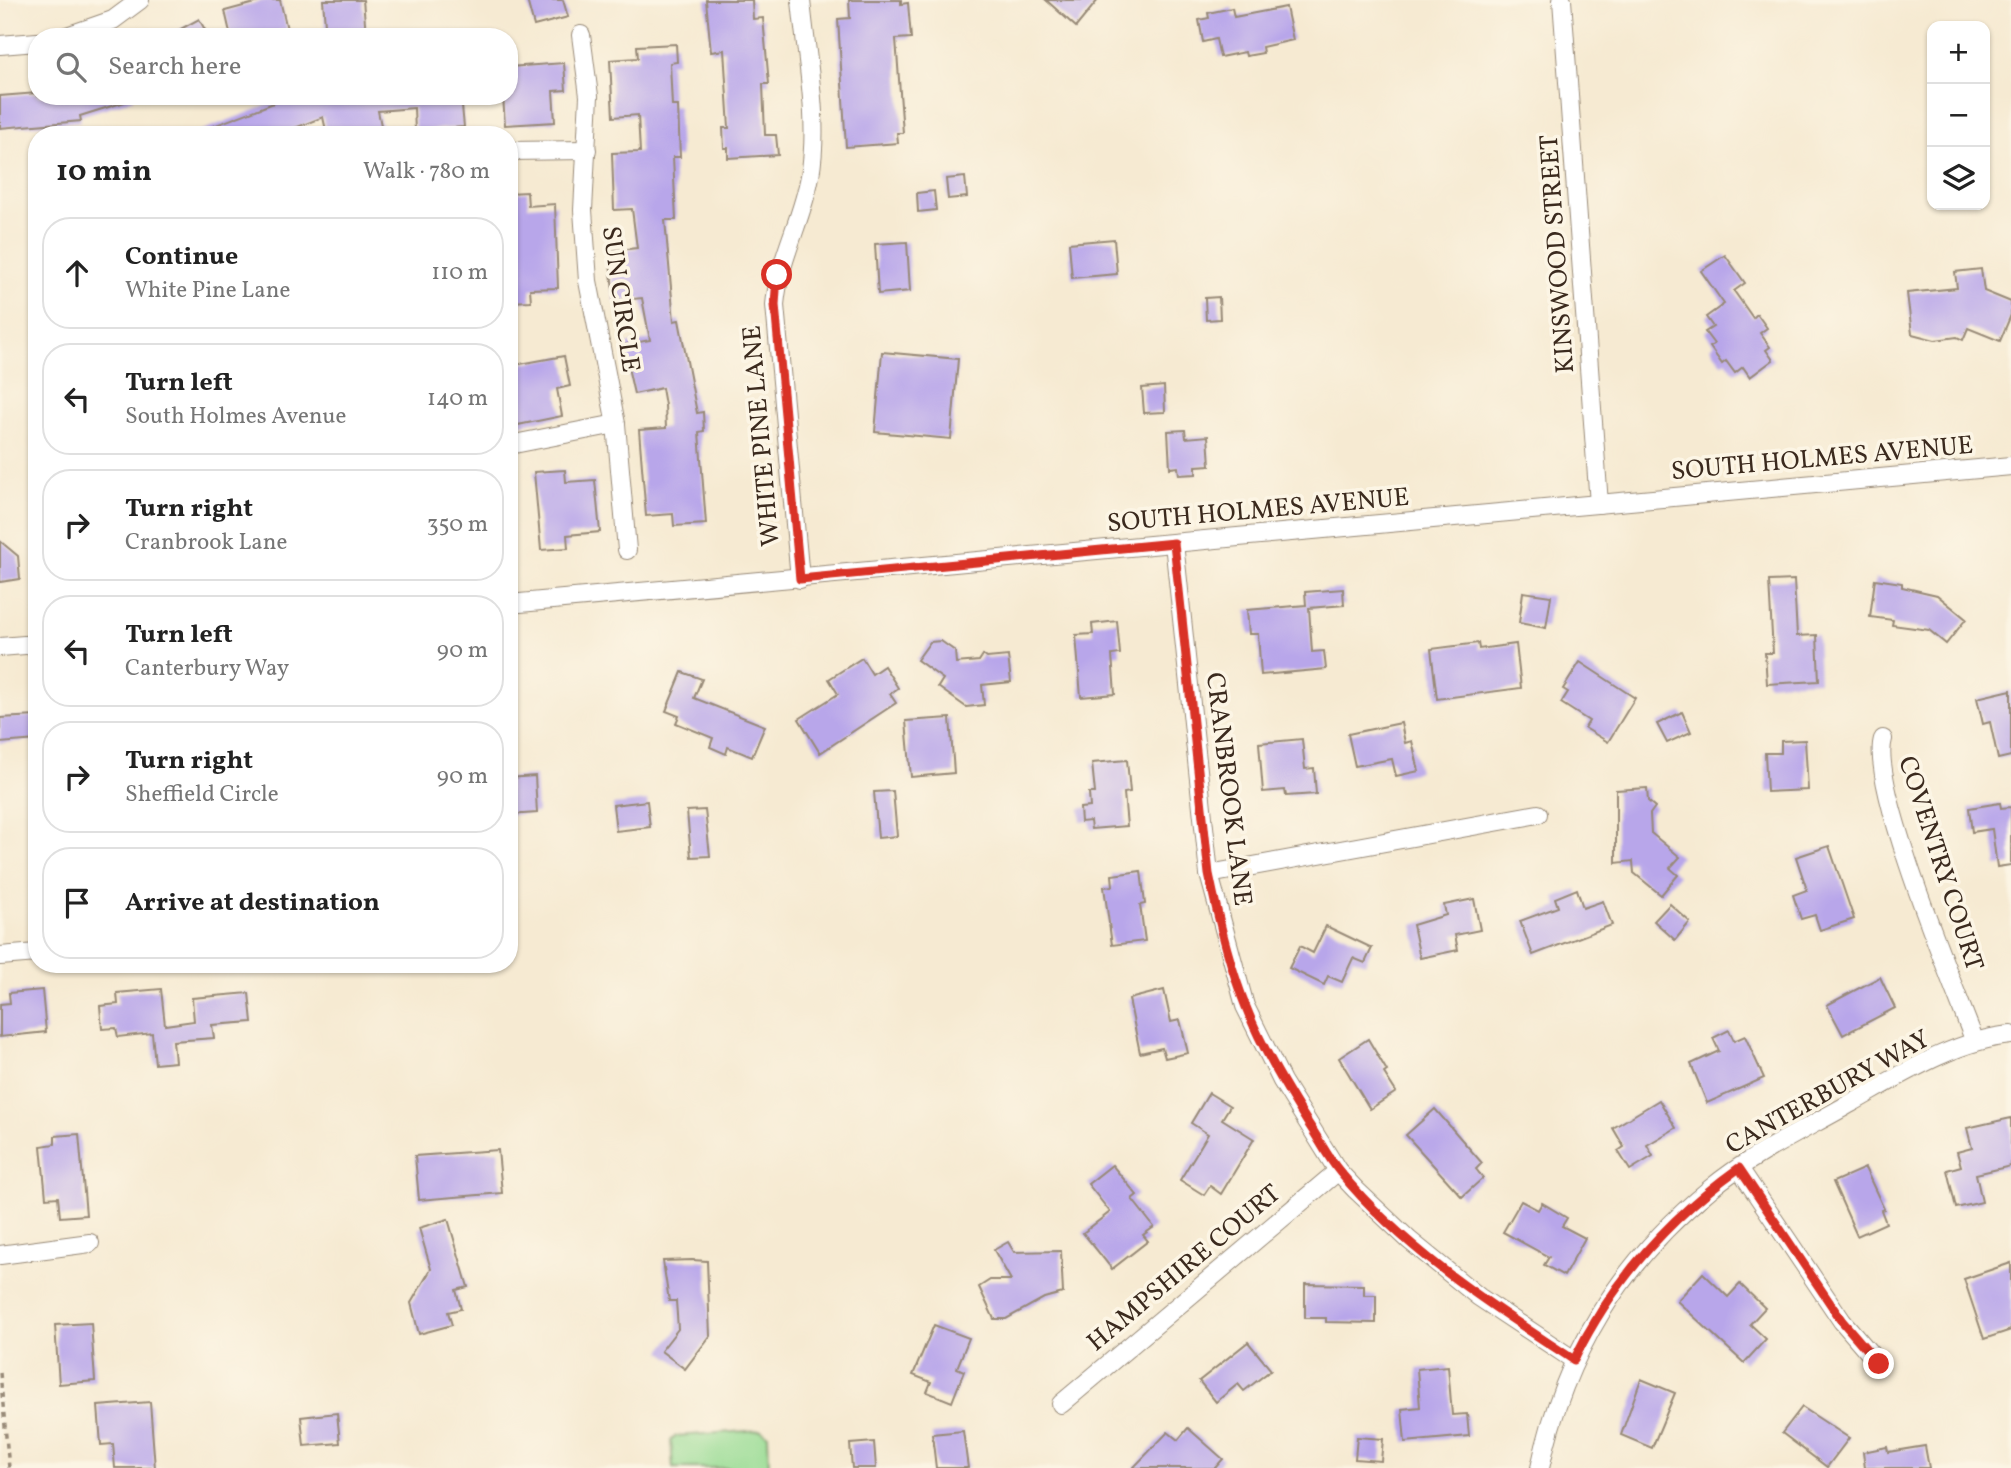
<!DOCTYPE html>
<html lang="en">
<head>
<meta charset="utf-8">
<style>
	:root { --surface:#fff; --page:#f6f6f6; --text:#222; --muted:#767676; --line:#e0e0e0 }
	body { margin:0; font-family:Vollkorn,serif; background:var(--page); color:var(--text) }
	.controls { position:absolute; right:21px; top:21px; display:grid; overflow:hidden; border-radius:14px; box-shadow:0 2px 5px #0004 }
	.controls button { width:63px; height:63px; display:grid; place-items:center; padding:0; border:0; border-bottom:2px solid var(--line); background:var(--surface); color:var(--text); font:35px sans-serif }
	.stop { position:absolute; width:21px; height:21px; margin:-16px; border:5px solid #d93025; border-radius:50%; background:#fff }
	.stop.end { background:#d93025; border-color:#fff; box-shadow:0 2px 7px #0008 }
	.list { margin:0; padding:0; list-style:none }
	h2 { display:flex; justify-content:space-between; align-items:center; height:91px; margin:0; padding:0 28px; font-size:30px }
	h2 small { font-size:23px; font-weight:400; color:var(--muted) }
	.list li { display:grid; grid-template-columns:46px 1fr auto; gap:21px; align-items:center; box-sizing:border-box; height:112px; margin:0 14px 14px; padding:0 14px; border:2px solid var(--line); border-radius:28px }
	.list b { display:block; font-size:26px; white-space:nowrap }
	.list p { margin:0; font-size:23px; white-space:nowrap; color:var(--muted) }
	.list em { font-size:23px; font-style:normal; color:var(--muted) }
	.icon { flex:none; width:38px; height:38px; fill:none; stroke:currentColor; stroke-width:2; stroke-linecap:round; stroke-linejoin:round }
	.map { position:relative; flex:none; width:2011px; height:1468px; overflow:hidden }
	.search { position:absolute; background:var(--surface); box-shadow:0 2px 5px #0004; left:28px; top:28px; width:490px; height:77px; display:flex; align-items:center; gap:18px; box-sizing:border-box; padding:0 24px; border-radius:28px; color:var(--muted); font-size:26px }
	.panel { position:absolute; background:var(--surface); box-shadow:0 2px 5px #0004; left:28px; top:126px; width:490px; height:847px; border-radius:28px }
	.map>svg:first-child { display:block }
</style>
</head>
<body>
<div class="map">
<svg width="2011" height="1468" viewBox="0 0 2011 1468">
	<rect width="100%" height="100%" fill="#fcf5e5"/>
	<filter id="ink" filterUnits="userSpaceOnUse"><feTurbulence type="fractalNoise" baseFrequency=".0143" numOctaves="2"/><feDisplacementMap in="SourceGraphic" scale="14" xChannelSelector="R" yChannelSelector="G"/><feConvolveMatrix kernelMatrix="1 2 1 2 8 2 1 2 1" color-interpolation-filters="sRGB"/></filter>
	<filter id="wash" filterUnits="userSpaceOnUse"><feTurbulence type="fractalNoise" baseFrequency=".00686" numOctaves="4" result="noise"/><feDisplacementMap in="SourceGraphic" scale="28" xChannelSelector="R" yChannelSelector="G"/><feGaussianBlur stdDeviation="1.57" result="paint"/><feColorMatrix in="noise" values="0 0 0 0 0 0 0 0 0 0 0 0 0 0 0 0 0 1.4 0 .05"/><feComposite in="paint" operator="in"/></filter>
	<g filter="url(#wash)">
		<rect width="100%" height="100%" fill="#f6ead2"/>
		<polygon fill="#99dc94" stroke="#6a8359" stroke-width="2" points="761,1430 768,1435 769,1468 673,1468 671,1441 676,1436"/>
		<g id="blocks">
			<g fill="#b8a6ea">
				<polygon points="266,0 280,0 287,29 256,37 231,37 225,11"/>
				<polygon points="323,0 363,0 366,34 326,37"/>
				<polygon points="527,0 563,0 568,17 534,26"/>
				<polygon points="706,0 752,0 753,19 763,18 769,84 763,84 765,135 776,135 778,155 728,158 728,148 724,148 723,128 729,128 724,50 711,52"/>
				<polygon points="849,0 901,0 901,4 908,3 911,38 896,39 903,133 897,133 898,143 846,147 838,19 850,18"/>
				<polygon points="1046,0 1098,0 1076,27"/>
				<polygon points="1286,7 1293,40 1262,47 1263,53 1246,56 1245,52 1220,57 1216,39 1203,42 1199,20 1209,18 1208,13 1232,8 1234,17"/>
				<polygon points="199,19 209,37 166,37"/>
				<polygon points="676,44 677,62 670,63 672,106 678,106 680,157 673,157 676,220 665,220 674,321 679,320 697,413 703,412 704,431 699,432 706,524 674,526 673,514 646,516 639,430 666,428 665,405 662,388 634,394 623,345 650,340 642,298 614,301 609,251 637,248 632,209 614,210 612,153 640,152 638,115 613,117 610,60 638,58 637,46"/>
				<polygon points="564,63 566,90 553,91 555,122 505,125 503,96 509,96 509,67"/>
				<polygon points="37,93 37,96 133,96 134,99 80,116 81,121 0,128 0,96"/>
				<polygon points="292,96 461,96 464,127 415,131 414,108 378,111 383,135 327,135 323,117 277,135 190,135"/>
				<polygon points="965,177 967,197 948,199 946,179"/>
				<polygon points="934,191 936,210 918,212 917,193"/>
				<polygon points="527,192 528,206 555,204 558,288 530,289 531,301 509,302 509,193"/>
				<polygon points="1114,239 1117,274 1072,278 1069,243"/>
				<polygon points="907,242 910,291 878,294 875,244"/>
				<polygon points="1725,255 1745,283 1734,291 1753,318 1757,314 1767,328 1760,333 1770,347 1766,350 1773,360 1750,377 1743,367 1735,373 1726,361 1722,364 1710,347 1714,344 1705,332 1713,327 1706,317 1724,304 1701,271"/>
				<polygon points="1981,269 1984,291 2011,302 2011,315 2000,341 1968,328 1963,340 1957,337 1935,340 1912,334 1907,293 1957,288 1955,272"/>
				<polygon points="1219,297 1220,319 1206,320 1205,298"/>
				<polygon points="882,352 958,359 951,439 875,432"/>
				<polygon points="564,356 570,386 557,389 562,416 513,426 509,402 509,366"/>
				<polygon points="1164,386 1165,412 1144,413 1142,388"/>
				<polygon points="1185,430 1186,438 1208,436 1210,465 1196,466 1196,474 1179,475 1178,467 1170,468 1168,431"/>
				<polygon points="565,470 566,482 595,480 600,532 567,535 568,548 541,550 534,472"/>
				<polygon points="0,541 18,556 20,579 0,582"/>
				<polygon points="1875,579 1902,583 1902,587 1937,595 1966,619 1946,644 1929,630 1892,625 1893,620 1870,617"/>
				<polygon points="1794,580 1797,636 1817,635 1819,681 1767,684 1765,653 1773,653 1769,581"/>
				<polygon points="1343,589 1344,605 1309,608 1312,652 1324,651 1326,669 1261,675 1258,634 1249,634 1247,610 1306,605 1305,592"/>
				<polygon points="1523,592 1551,596 1546,628 1519,623"/>
				<polygon points="1117,621 1120,654 1112,655 1115,694 1081,697 1076,635 1093,634 1092,624"/>
				<polygon points="941,641 955,651 956,663 979,661 983,655 987,658 1008,656 1011,682 982,685 984,705 966,707 938,687 943,679 917,660 930,642"/>
				<polygon points="1478,643 1479,649 1516,644 1521,688 1437,699 1431,649"/>
				<polygon points="862,658 872,674 884,666 898,688 890,694 896,703 820,753 799,719 838,694 829,679"/>
				<polygon points="1580,662 1635,698 1608,742 1585,728 1589,721 1561,703 1568,692 1563,689"/>
				<polygon points="682,672 702,679 694,698 765,726 752,757 728,747 726,754 710,747 713,738 676,723 679,716 666,711"/>
				<polygon points="2011,690 2011,756 1998,759 1990,722 1983,724 1977,698"/>
				<polygon points="1682,712 1691,732 1667,743 1657,724"/>
				<polygon points="37,716 37,740 0,743 0,718"/>
				<polygon points="950,718 954,773 911,777 906,721"/>
				<polygon points="1401,723 1405,743 1412,741 1419,771 1396,776 1392,759 1355,766 1348,734"/>
				<polygon points="1302,739 1305,769 1314,768 1316,794 1286,796 1285,790 1263,792 1259,743"/>
				<polygon points="1805,740 1808,790 1767,792 1765,753 1781,753 1781,741"/>
				<polygon points="1127,760 1130,792 1124,793 1127,826 1091,829 1090,821 1081,822 1080,808 1090,807 1089,793 1095,793 1092,763"/>
				<polygon points="535,776 537,813 509,815 509,778"/>
				<polygon points="1647,788 1648,801 1655,807 1650,814 1651,833 1680,857 1670,868 1678,875 1661,895 1634,873 1633,861 1616,863 1616,790"/>
				<polygon points="893,791 897,836 878,838 874,792"/>
				<polygon points="647,801 650,827 616,831 613,805"/>
				<polygon points="2000,803 2001,808 2011,807 2011,865 1997,867 1992,829 1972,832 1969,808"/>
				<polygon points="705,810 710,856 691,857 687,811"/>
				<polygon points="1829,846 1854,919 1820,930 1815,915 1801,919 1793,895 1807,890 1796,857"/>
				<polygon points="1141,871 1145,904 1140,905 1145,941 1112,945 1104,887 1113,886 1112,875"/>
				<polygon points="1577,889 1583,908 1603,901 1612,925 1533,955 1520,921 1558,907 1555,898"/>
				<polygon points="1474,899 1480,930 1455,935 1458,950 1420,958 1413,925 1446,915 1444,905"/>
				<polygon points="1670,904 1690,922 1675,940 1654,921"/>
				<polygon points="1326,926 1372,948 1365,963 1353,958 1342,982 1328,976 1324,985 1289,968 1300,946 1313,953"/>
				<polygon points="1880,977 1895,1008 1843,1035 1827,1005"/>
				<polygon points="161,989 165,1025 194,1021 192,998 249,993 252,1022 212,1025 214,1038 173,1041 175,1062 155,1064 152,1033 118,1037 116,1028 102,1029 100,1006 118,1004 117,993"/>
				<polygon points="42,990 46,1032 0,1037 0,1004 10,1003 9,993"/>
				<polygon points="1164,990 1171,1022 1180,1020 1188,1053 1165,1058 1162,1048 1140,1053 1129,999"/>
				<polygon points="1729,1030 1734,1041 1745,1036 1764,1078 1707,1103 1691,1064 1719,1051 1713,1038"/>
				<polygon points="1368,1039 1387,1071 1384,1073 1396,1092 1370,1109 1339,1058"/>
				<polygon points="1209,1093 1230,1106 1222,1119 1254,1139 1221,1194 1210,1186 1204,1195 1180,1180 1208,1134 1191,1123"/>
				<polygon points="1659,1100 1676,1128 1647,1145 1653,1156 1630,1170 1618,1151 1624,1147 1613,1128"/>
				<polygon points="1435,1109 1482,1163 1476,1169 1483,1178 1462,1197 1406,1135"/>
				<polygon points="2011,1118 2011,1166 1976,1174 1982,1202 1956,1208 1947,1170 1961,1166 1957,1152 1972,1148 1967,1128"/>
				<polygon points="79,1134 86,1215 60,1217 58,1197 46,1198 41,1146 55,1144 55,1136"/>
				<polygon points="498,1150 502,1193 419,1200 415,1156"/>
				<polygon points="1112,1165 1137,1195 1132,1199 1154,1227 1143,1235 1148,1241 1112,1269 1083,1233 1110,1212 1088,1184"/>
				<polygon points="1865,1168 1884,1209 1881,1210 1886,1223 1857,1236 1833,1182"/>
				<polygon points="1521,1201 1538,1210 1542,1203 1567,1218 1562,1226 1585,1238 1564,1276 1544,1265 1549,1257 1503,1232"/>
				<polygon points="448,1219 468,1287 456,1290 461,1309 448,1312 452,1325 419,1334 411,1303 431,1269 419,1228"/>
				<polygon points="1008,1242 1014,1252 1061,1251 1063,1293 1044,1298 1006,1319 994,1319 979,1287 990,1280 1011,1280 994,1250"/>
				<polygon points="692,1260 707,1261 710,1336 685,1369 661,1351 678,1329 676,1301 669,1301 663,1261"/>
				<polygon points="2011,1263 2011,1330 1984,1339 1964,1279"/>
				<polygon points="1703,1273 1728,1297 1740,1284 1765,1308 1750,1324 1766,1339 1744,1363 1677,1301"/>
				<polygon points="1305,1284 1364,1285 1364,1295 1376,1295 1376,1323 1326,1322 1326,1318 1305,1318"/>
				<polygon points="91,1323 95,1381 59,1384 55,1325"/>
				<polygon points="934,1325 969,1338 957,1368 964,1371 952,1402 927,1392 931,1382 913,1375"/>
				<polygon points="1248,1342 1271,1370 1244,1391 1238,1384 1216,1402 1199,1381"/>
				<polygon points="1448,1366 1452,1415 1467,1414 1469,1436 1405,1442 1402,1409 1420,1407 1417,1369"/>
				<polygon points="1641,1379 1675,1393 1652,1448 1621,1435"/>
				<polygon points="150,1402 155,1468 115,1468 113,1444 101,1445 98,1406"/>
				<polygon points="1802,1407 1849,1438 1827,1467 1782,1433"/>
				<polygon points="337,1413 340,1443 304,1446 301,1417"/>
				<polygon points="1188,1428 1223,1459 1215,1468 1133,1468 1168,1432 1178,1440"/>
				<polygon points="963,1431 968,1468 936,1468 932,1434"/>
				<polygon points="1357,1437 1383,1439 1381,1461 1355,1459"/>
				<polygon points="874,1442 876,1468 852,1468 850,1444"/>
				<polygon points="1925,1446 1929,1468 1865,1468 1863,1452 1887,1447 1888,1452"/>
			</g>
		</g>
	</g>
	<g filter="url(#ink)">
		<use href="#blocks" fill-opacity="0" stroke="#988a78" stroke-width="2"/>
		<g fill="none" stroke-linecap="round" stroke-linejoin="round">
			<g stroke="#988a78" stroke-width="20">
				<g id="minor">
					<polyline points="1562,0 1599,504"/>
					<polyline points="581,35 589,96 583,210 588,281 616,424 627,550"/>
					<polyline points="64,37 113,20 140,0"/>
					<polyline points="0,45 37,42"/>
					<polyline points="509,151 587,150"/>
					<polyline points="509,445 616,424"/>
					<polyline points="1174,543 1209,874 1245,1006 1282,1081 1338,1171 1356,1190 1409,1240 1479,1297 1574,1360"/>
					<path d="M800 579 775 305C779 258 802 221 810 176 820 119 806 57 801 0"/>
					<polyline points="509,604 2011,466"/>
					<polyline points="0,647 37,644"/>
					<path d="M1883 739C1869 783 1955 989 1975 1042"/>
					<polyline points="1209,874 1538,814"/>
					<polyline points="0,956 37,953"/>
					<polyline points="1739,1168 1842,1321 1879,1364"/>
					<polyline points="0,1255 90,1243"/>
					<polyline points="1061,1404 1338,1171"/>
					<path d="M1540 1468C1564 1354 1620 1263 1710 1189 1752 1154 1804 1130 1851 1103 1899 1076 1955 1040 2011 1035"/>
				</g>
			</g>
			<polyline stroke="#988a78" stroke-width="3.5" stroke-dasharray="5 5" stroke-linecap="butt" points="0,1373 9,1468"/>
			<use href="#minor" stroke="#fff" stroke-width="18"/>
		</g>
	</g>
	<g fill="none" stroke-linecap="round" stroke-linejoin="round" filter="url(#ink)">
		<path stroke="#d93025" stroke-width="9" d="M777 275 775 305 800 579 1174 543 1209 874C1218 918 1229 965 1246 1007 1262 1048 1285 1086 1308 1123 1319 1139 1328 1158 1340 1172 1404 1250 1492 1306 1574 1360 1612 1282 1669 1218 1739 1168L1842 1321 1879 1364"/>
	</g>
	<g text-anchor="middle" stroke-width="7" stroke-linejoin="round" paint-order="stroke">
		<g font-size="26" fill="#3b2a1e" stroke="#fcf5e5">
			<text transform="translate(1556 254) rotate(-94)" y="9">KINSWOOD STREET</text>
			<text transform="translate(622 299) rotate(82)" y="9">SUN CIRCLE</text>
			<text transform="translate(760 436) rotate(-95)" y="9">WHITE PINE LANE</text>
			<text transform="translate(1822 457) rotate(-5)" y="9">SOUTH HOLMES AVENUE</text>
			<text transform="translate(1258 509) rotate(-5)" y="9">SOUTH HOLMES AVENUE</text>
			<text transform="translate(1230 789) rotate(83)" y="9">CRANBROOK LANE</text>
			<text transform="translate(1942 863) rotate(72)" y="9">COVENTRY COURT</text>
			<text transform="translate(1827 1091) rotate(-29)" y="9">CANTERBURY WAY</text>
			<text transform="translate(1183 1267) rotate(-40)" y="9">HAMPSHIRE COURT</text>
		</g>
	</g>
</svg>
<div class="controls">
<button>+</button>
<button>−</button>
<button><svg class="icon" aria-label="layers" viewBox="0 0 24 24"><path d="M12 4l9 5-9 5-9-5zM3 14l9 5 9-5"/></svg></button>
</div>
<div class="stop" style="left:777px;top:275px"></div>
<div class="stop end" style="left:1879px;top:1364px"></div>
<div class="search"><svg class="icon" aria-label="search" viewBox="0 0 24 24"><circle cx="10" cy="10" r="6"/><path d="M15 15l6 6"/></svg>Search here</div>
<section class="panel">
<h2>10 min<small>Walk · 780 m</small></h2>
<ul class="list">
<li><svg class="icon" aria-label="ahead" viewBox="0 0 24 24"><path d="M12 20V5M6 11l6-6 6 6"/></svg><div><b>Continue</b><p>White Pine Lane</p></div><em>110 m</em></li>
<li><svg class="icon" aria-label="left" viewBox="0 0 24 24"><path d="M17 20v-9H6M10 6l-5 5 5 5"/></svg><div><b>Turn left</b><p>South Holmes Avenue</p></div><em>140 m</em></li>
<li><svg class="icon" aria-label="right" viewBox="0 0 24 24"><path d="M7 20v-9h11M14 6l5 5-5 5"/></svg><div><b>Turn right</b><p>Cranbrook Lane</p></div><em>350 m</em></li>
<li><svg class="icon" aria-label="left" viewBox="0 0 24 24"><path d="M17 20v-9H6M10 6l-5 5 5 5"/></svg><div><b>Turn left</b><p>Canterbury Way</p></div><em>90 m</em></li>
<li><svg class="icon" aria-label="right" viewBox="0 0 24 24"><path d="M7 20v-9h11M14 6l5 5-5 5"/></svg><div><b>Turn right</b><p>Sheffield Circle</p></div><em>90 m</em></li>
<li><svg class="icon" aria-label="arrive" viewBox="0 0 24 24"><path d="M6 21V4h12l-3 4 3 4H6"/></svg><div><b>Arrive at destination</b></div></li>
</ul>
</section>
</div>
</body>
</html>
